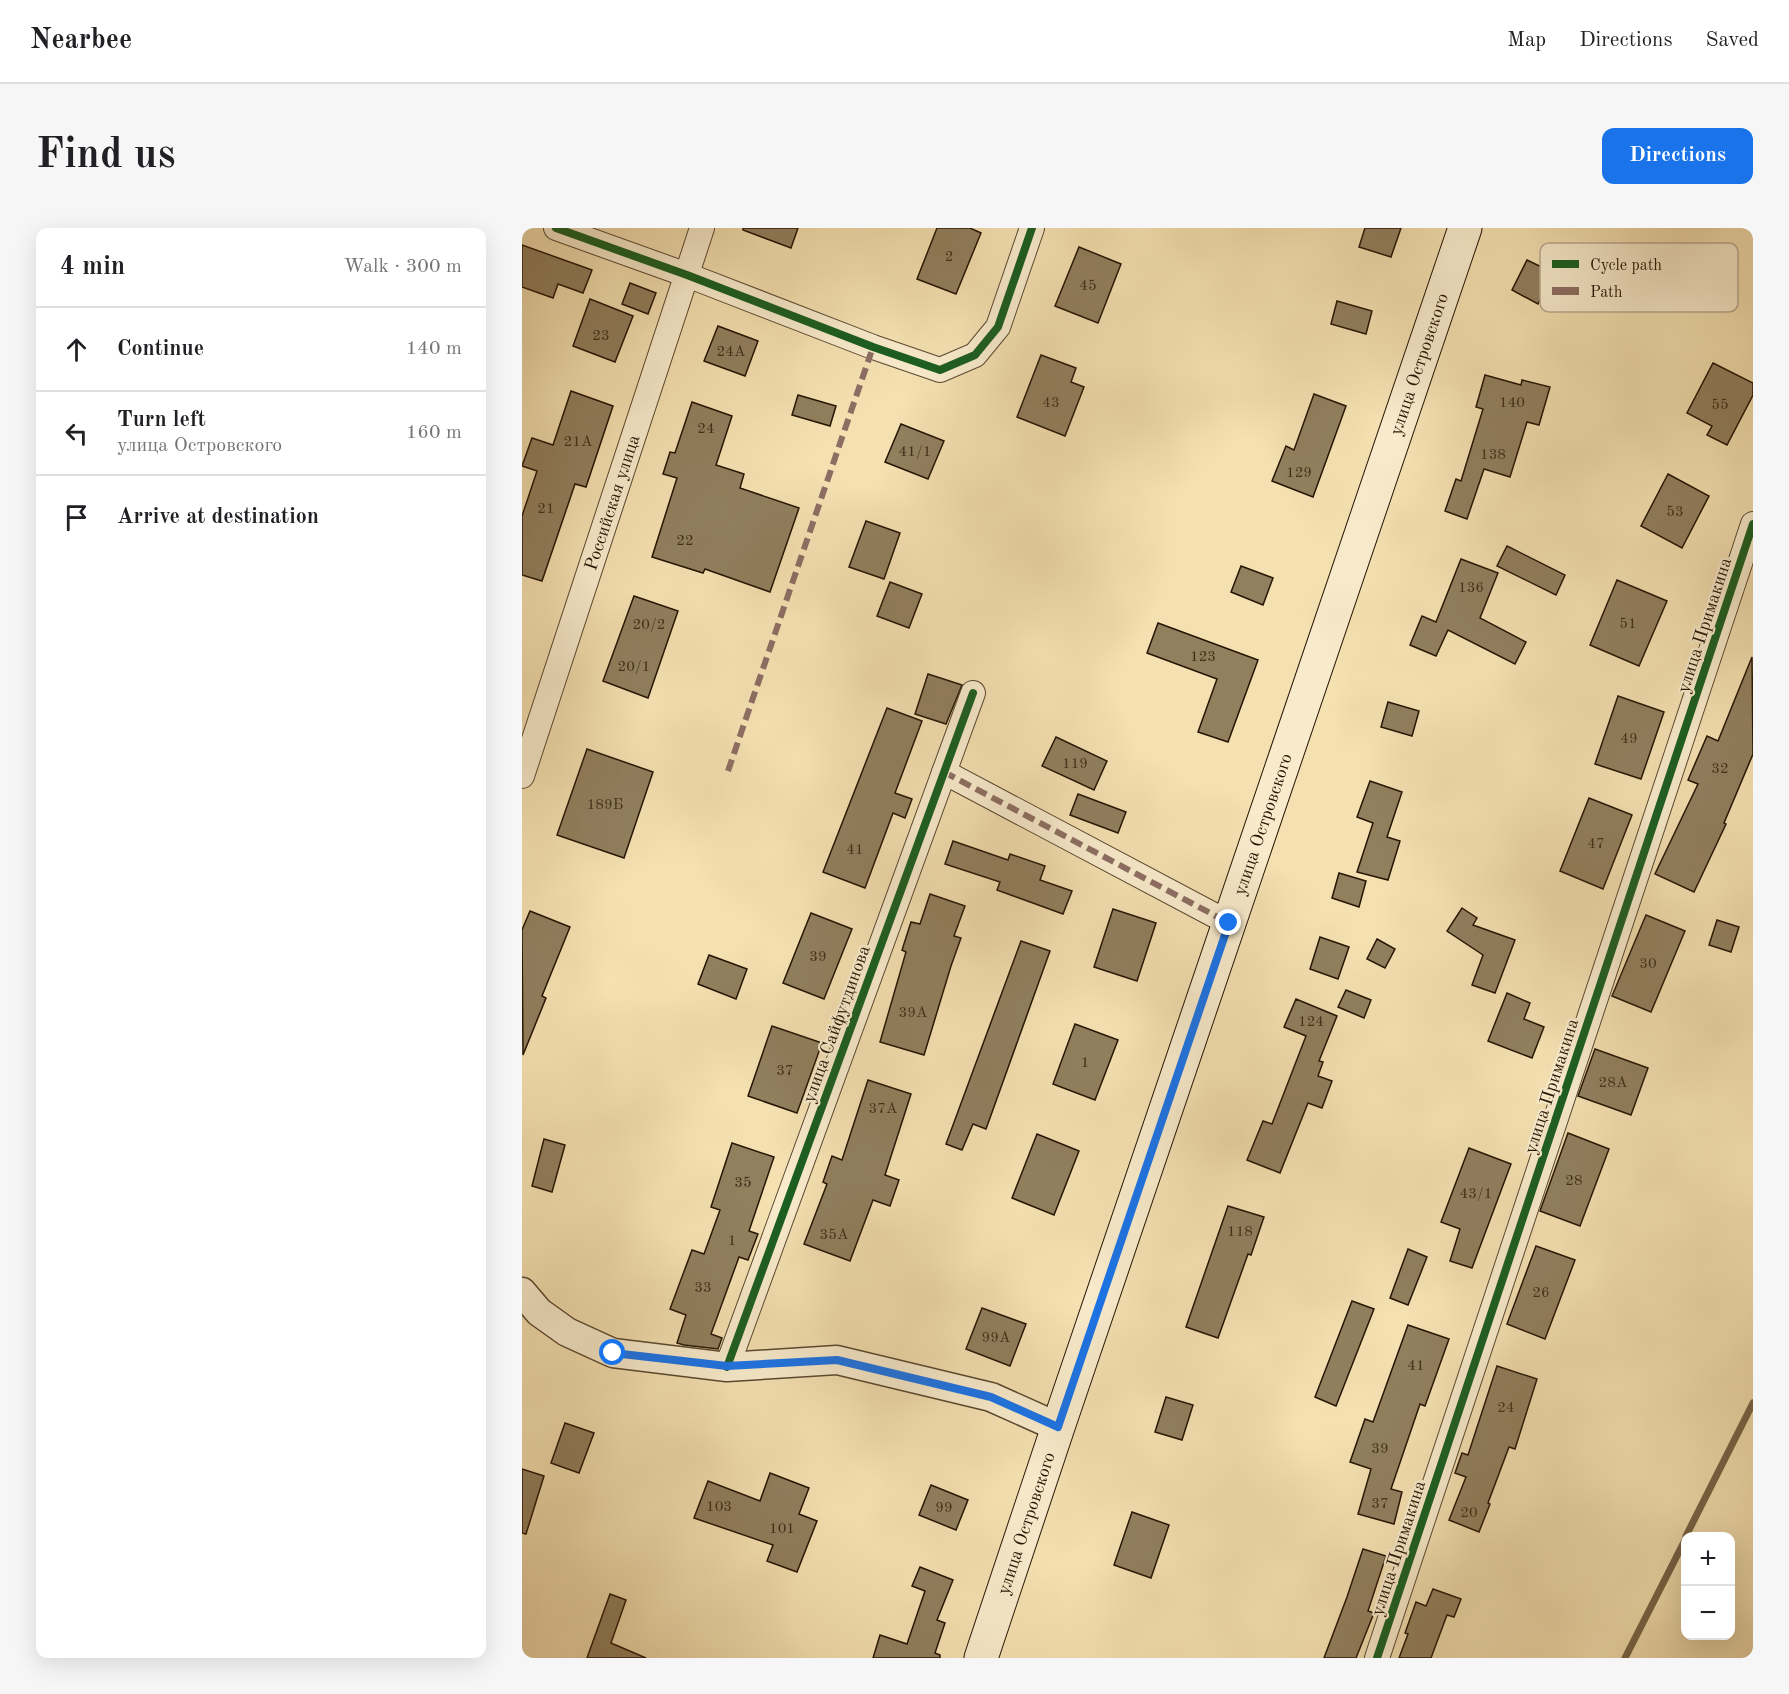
<!DOCTYPE html>
<html lang="en">
<head>
<meta charset="utf-8">
<style>
	:root { --surface:#fff; --page:#f6f6f6; --text:#202124; --muted:#757577; --line:#e0e0e0; --accent:#1a73e8 }
	body { margin:0; font-family:"Old Standard TT",serif; background:var(--page); color:var(--text) }
	.controls { position:absolute; right:18px; bottom:18px; display:grid; overflow:hidden; border-radius:12px; box-shadow:0 6px 24px #0002 }
	.controls button { width:54px; height:54px; display:grid; place-items:center; padding:0; border:0; border-bottom:2px solid var(--line); background:var(--surface); color:var(--text); font:30px sans-serif }
	.stop { position:absolute; width:18px; height:18px; margin:-14px; border:4px solid #1a73e8; border-radius:50%; background:#fff }
	.stop.end { background:#1a73e8; border-color:#fff; box-shadow:0 2px 6px #0008 }
	.list { margin:0; padding:0; list-style:none }
	h2 { display:flex; justify-content:space-between; align-items:center; height:78px; margin:0; padding:0 24px; font-size:26px }
	h2 small { font-size:20px; font-weight:400; color:var(--muted) }
	.list li { display:grid; grid-template-columns:39px 1fr auto; gap:18px; align-items:center; box-sizing:border-box; height:84px; padding:0 24px; border-top:2px solid var(--line) }
	.list b { display:block; font-size:22px; white-space:nowrap }
	.list p { margin:0; font-size:20px; white-space:nowrap; color:var(--muted) }
	.list em { font-size:20px; font-style:normal; color:var(--muted) }
	.icon { flex:none; width:33px; height:33px; fill:none; stroke:currentColor; stroke-width:2; stroke-linecap:round; stroke-linejoin:round }
	.map { position:relative; flex:none; width:1231px; height:1430px; overflow:hidden; border-radius:12px }
	header { display:flex; align-items:center; gap:36px; box-sizing:border-box; height:84px; padding:0 30px; background:var(--surface); border-bottom:2px solid var(--line) }
	header strong { font-size:28px }
	nav { display:flex; gap:33px; margin-inline-start:auto; font-size:21px }
	.intro { display:flex; align-items:center; justify-content:space-between; box-sizing:border-box; height:144px; padding:0 36px }
	h1 { margin:0; font-size:42px }
	.button { padding:15px 27px; border-radius:12px; background:var(--accent); color:#fff; font-size:21px; font-weight:700 }
	main { display:flex; gap:36px; padding:0 36px }
	aside { flex:1; background:var(--surface); border-radius:12px; box-shadow:0 6px 24px #0002 }
	.map>svg:first-child { display:block }
</style>
</head>
<body>
<header>
<strong>Nearbee</strong>
<nav><a>Map</a><a>Directions</a><a>Saved</a></nav>
</header>
<div class="intro"><h1>Find us</h1><a class="button">Directions</a></div>
<main>
<aside>
<h2>4 min<small>Walk · 300 m</small></h2>
<ul class="list">
<li><svg class="icon" aria-label="ahead" viewBox="0 0 24 24"><path d="M12 20V5M6 11l6-6 6 6"/></svg><div><b>Continue</b></div><em>140 m</em></li>
<li><svg class="icon" aria-label="left" viewBox="0 0 24 24"><path d="M17 20v-9H6M10 6l-5 5 5 5"/></svg><div><b>Turn left</b><p>улица Островского</p></div><em>160 m</em></li>
<li><svg class="icon" aria-label="arrive" viewBox="0 0 24 24"><path d="M6 21V4h12l-3 4 3 4H6"/></svg><div><b>Arrive at destination</b></div></li>
</ul>
</aside>
<div class="map">
<svg width="1231" height="1430" viewBox="0 0 1231 1430">
	<rect width="100%" height="100%" fill="#f4e0b1"/>
	<filter id="stains"><feTurbulence type="fractalNoise" baseFrequency=".00333" numOctaves="4"/><feColorMatrix values="0 0 0 0 .2 0 0 0 0 .09 0 0 0 0 .02 0 0 0 .5 -.17"/></filter>
	<radialGradient id="worn" r=".72"><stop offset=".6" stop-color="#630" stop-opacity="0"/><stop offset="1" stop-color="#630" stop-opacity=".3"/></radialGradient>
	<g fill="none" stroke-linecap="round" stroke-linejoin="round">
		<g stroke="#786548" stroke-width="7">
			<polyline points="1164,1308 1231,1175"/>
			<polyline points="1103,1430 1164,1310"/>
		</g>
	</g>
	<g fill="#917f5e" stroke="#261504" stroke-width="1.5">
		<polygon points="221,0 276,0 269,20 221,2"/>
		<polygon points="415,0 448,0 459,5 434,66 395,51"/>
		<polygon points="843,0 879,0 869,29 837,19"/>
		<polygon points="0,17 70,42 61,65 36,56 31,70 0,59"/>
		<polygon points="557,19 599,36 576,95 533,78"/>
		<polygon points="1005,32 1032,45 1016,76 990,62"/>
		<polygon points="108,55 134,65 126,86 100,76"/>
		<polygon points="68,71 111,88 93,134 51,118"/>
		<polygon points="815,73 850,83 844,106 809,96"/>
		<polygon points="196,98 236,113 223,148 182,133"/>
		<polygon points="519,127 554,140 549,154 562,159 543,208 495,189"/>
		<polygon points="1191,135 1231,155 1231,167 1205,217 1185,207 1190,198 1165,185"/>
		<polygon points="963,147 999,157 1000,152 1028,159 1017,197 1005,194 988,249 962,241 945,291 923,283 934,251 939,253 961,181 954,179"/>
		<polygon points="49,163 91,178 64,259 53,256 20,353 0,347 0,288 15,243 0,238 10,210 31,217"/>
		<polygon points="792,166 824,178 791,269 750,253 764,218 772,222"/>
		<polygon points="276,167 314,178 308,198 270,187"/>
		<polygon points="170,174 210,188 194,237 222,246 218,260 277,280 248,364 183,341 181,345 130,329 155,250 141,246 148,224 153,225"/>
		<polygon points="379,196 422,213 406,251 363,234"/>
		<polygon points="1146,246 1187,268 1160,320 1119,298"/>
		<polygon points="344,293 378,305 362,351 327,339"/>
		<polygon points="985,318 1043,347 1034,367 975,338"/>
		<polygon points="939,331 976,345 958,390 1004,414 993,436 926,402 914,428 888,417 900,388 914,394"/>
		<polygon points="719,338 751,350 741,377 709,364"/>
		<polygon points="1095,352 1145,373 1117,438 1068,417"/>
		<polygon points="368,354 400,366 387,400 355,388"/>
		<polygon points="112,368 156,383 126,470 81,453"/>
		<polygon points="636,395 736,432 706,514 676,504 695,451 625,425"/>
		<polygon points="1230,429 1231,526 1202,595 1204,596 1172,664 1133,646 1176,556 1166,552 1185,508 1196,513"/>
		<polygon points="406,446 440,457 424,496 393,486"/>
		<polygon points="1096,468 1142,484 1119,551 1073,536"/>
		<polygon points="866,474 897,483 890,508 859,499"/>
		<polygon points="365,480 400,493 373,565 390,571 383,590 371,585 343,660 301,644"/>
		<polygon points="534,509 585,533 572,562 520,538"/>
		<polygon points="65,521 131,544 102,630 35,607"/>
		<polygon points="848,553 880,564 865,609 878,613 866,652 835,644 851,595 835,589"/>
		<polygon points="556,566 604,584 596,605 548,587"/>
		<polygon points="1067,570 1110,587 1081,661 1038,643"/>
		<polygon points="431,613 486,632 488,626 523,638 518,652 550,663 541,686 475,662 478,654 423,636"/>
		<polygon points="817,645 844,653 837,679 810,670"/>
		<polygon points="408,666 443,678 432,708 439,710 429,738 402,827 358,814 384,724 380,722 389,694 398,696"/>
		<polygon points="940,680 955,690 951,697 993,712 973,765 950,757 961,727 925,703"/>
		<polygon points="591,681 634,695 615,753 572,739"/>
		<polygon points="8,683 48,699 20,768 24,770 1,827 0,702"/>
		<polygon points="289,685 330,701 302,771 261,755"/>
		<polygon points="1124,687 1163,703 1129,784 1090,768"/>
		<polygon points="1195,692 1217,699 1209,724 1187,717"/>
		<polygon points="798,709 827,719 816,751 788,741"/>
		<polygon points="855,711 873,721 863,740 845,731"/>
		<polygon points="499,713 528,723 464,901 451,896 440,922 424,916"/>
		<polygon points="187,727 225,741 214,771 176,756"/>
		<polygon points="824,762 849,772 842,790 816,779"/>
		<polygon points="985,765 1008,775 1002,791 1022,799 1010,830 966,813"/>
		<polygon points="774,771 815,788 797,833 801,834 796,848 810,853 800,880 786,875 758,945 725,932 741,893 750,896 784,808 762,799"/>
		<polygon points="553,796 596,812 573,872 531,856"/>
		<polygon points="250,798 300,815 275,885 226,868"/>
		<polygon points="1073,821 1126,840 1109,887 1056,868"/>
		<polygon points="346,852 389,866 363,947 377,952 368,978 351,972 328,1033 282,1016 305,956 301,954 310,928 320,932"/>
		<polygon points="1046,905 1087,921 1058,998 1018,983"/>
		<polygon points="515,906 557,923 532,987 490,970"/>
		<polygon points="22,911 43,917 30,964 10,958"/>
		<polygon points="210,915 252,929 227,1003 236,1006 226,1032 217,1029 189,1106 200,1110 196,1121 162,1117 155,1115 164,1087 148,1081 170,1022 182,1026 198,982 189,979"/>
		<polygon points="947,920 989,936 950,1040 928,1033 938,1001 919,994"/>
		<polygon points="706,978 742,989 729,1027 726,1026 696,1110 664,1099"/>
		<polygon points="1014,1018 1053,1032 1023,1111 985,1096"/>
		<polygon points="886,1021 905,1029 886,1077 868,1070"/>
		<polygon points="830,1073 852,1081 814,1178 793,1169"/>
		<polygon points="460,1080 504,1096 488,1138 444,1121"/>
		<polygon points="886,1097 927,1111 903,1178 898,1176 869,1261 880,1264 872,1296 836,1286 849,1241 828,1234 843,1191 851,1194"/>
		<polygon points="975,1138 1015,1151 993,1221 987,1219 966,1275 968,1276 957,1304 927,1292 944,1249 933,1245 940,1225 946,1227"/>
		<polygon points="644,1169 671,1177 660,1212 633,1204"/>
		<polygon points="43,1195 72,1205 57,1245 29,1235"/>
		<polygon points="0,1241 22,1248 4,1306 0,1305"/>
		<polygon points="248,1245 287,1260 277,1286 295,1293 275,1344 245,1333 251,1317 172,1290 186,1253 238,1273"/>
		<polygon points="409,1257 446,1272 434,1302 397,1287"/>
		<polygon points="610,1284 647,1297 629,1350 592,1337"/>
		<polygon points="841,1321 864,1328 846,1383 852,1385 834,1430 802,1430 825,1369"/>
		<polygon points="398,1339 431,1352 415,1392 423,1395 413,1425 418,1427 418,1430 351,1430 358,1407 385,1416 403,1363 390,1358"/>
		<polygon points="911,1361 939,1371 932,1389 925,1387 909,1430 877,1430 886,1406 883,1405 894,1374 904,1378"/>
		<polygon points="88,1366 104,1372 89,1415 124,1430 65,1430"/>
	</g>
	<g fill="none" stroke-linecap="round" stroke-linejoin="round">
		<g stroke="#5a482f" stroke-width="26">
			<g id="minor">
				<polyline points="34,0 165,47 351,119 418,142 453,127 476,99 510,0"/>
				<polyline points="422,544 707,695"/>
				<path id="s1" d="M0 548 180 0"/>
				<polyline points="205,1139 451,465"/>
				<polyline points="855,1430 1231,296"/>
			</g>
		</g>
		<g stroke="#5a482f" stroke-width="31">
			<polyline id="tertiary" points="0,1064 17,1084 45,1104 91,1125 205,1139 315,1132 469,1169 536,1199"/>
		</g>
		<g stroke="#261504" stroke-width="35">
			<g id="secondary">
				<path id="s2" d="M459 1430 536 1199 943 0"/>
			</g>
		</g>
		<use href="#minor" stroke="#f8ebcc" stroke-width="24"/>
		<use href="#tertiary" stroke="#f8ebcc" stroke-width="28"/>
		<use href="#secondary" stroke="#f8ebcc" stroke-width="33"/>
		<g stroke="#8d6e63" stroke-width="6" stroke-dasharray="12 6" stroke-linecap="butt">
			<polyline points="206,543 351,119"/>
			<polyline points="422,544 707,695"/>
		</g>
		<g stroke="#f8ebcc" stroke-width="11">
			<g id="cycleway">
				<polyline points="34,0 165,47 351,119 418,142 453,127 476,99 510,0"/>
				<polyline points="205,1139 451,465"/>
				<polyline points="855,1430 1231,296"/>
			</g>
		</g>
		<use href="#cycleway" stroke="#1b5e20" stroke-width="8"/>
	</g>
	<g fill="none" stroke-linecap="round" stroke-linejoin="round">
		<polyline stroke="#1a73e8" stroke-width="8" points="91,1125 205,1138 315,1132 469,1169 536,1199 707,695"/>
	</g>
	<g text-anchor="middle" stroke-width="4.5" stroke-linejoin="round" paint-order="stroke">
		<g font-size="15" fill="#41301a">
			<text x="427" y="33">2</text>
			<text x="566" y="62">45</text>
			<text x="79" y="112">23</text>
			<text x="209" y="128">24А</text>
			<text x="529" y="179">43</text>
			<text x="990" y="179">140</text>
			<text x="1198" y="181">55</text>
			<text x="184" y="205">24</text>
			<text x="56" y="218">21А</text>
			<text x="393" y="228">41/1</text>
			<text x="971" y="231">138</text>
			<text x="777" y="249">129</text>
			<text x="24" y="285">21</text>
			<text x="1153" y="288">53</text>
			<text x="163" y="317">22</text>
			<text x="949" y="364">136</text>
			<text x="1106" y="400">51</text>
			<text x="127" y="401">20/2</text>
			<text x="681" y="433">123</text>
			<text x="112" y="443">20/1</text>
			<text x="1107" y="515">49</text>
			<text x="553" y="540">119</text>
			<text x="1198" y="545">32</text>
			<text x="83" y="581">189Б</text>
			<text x="1074" y="620">47</text>
			<text x="333" y="626">41</text>
			<text x="296" y="733">39</text>
			<text x="1126" y="740">30</text>
			<text x="391" y="789">39А</text>
			<text x="789" y="798">124</text>
			<text x="563" y="839">1</text>
			<text x="263" y="847">37</text>
			<text x="1091" y="859">28А</text>
			<text x="361" y="885">37А</text>
			<text x="1052" y="957">28</text>
			<text x="221" y="959">35</text>
			<text x="954" y="970">43/1</text>
			<text x="718" y="1008">118</text>
			<text x="312" y="1011">35А</text>
			<text x="210" y="1017">1</text>
			<text x="181" y="1064">33</text>
			<text x="1019" y="1069">26</text>
			<text x="474" y="1114">99А</text>
			<text x="894" y="1142">41</text>
			<text x="984" y="1184">24</text>
			<text x="858" y="1225">39</text>
			<text x="858" y="1280">37</text>
			<text x="197" y="1283">103</text>
			<text x="422" y="1284">99</text>
			<text x="947" y="1289">20</text>
			<text x="260" y="1305">101</text>
		</g>
		<g font-size="18" fill="#261504" stroke="#f8ebcc">
			<text dy="6" stroke="none"><textPath href="#s2" startOffset="1366">улица Островского</textPath></text>
			<text dy="6" stroke="none"><textPath href="#s1" startOffset="288">Российская улица</textPath></text>
			<text transform="translate(1182 397) rotate(-72)" y="6">улица Примакина</text>
			<text dy="6" stroke="none"><textPath href="#s2" startOffset="880">улица Островского</textPath></text>
			<text transform="translate(314 796) rotate(-70)" y="6">улица Сайфутдинова</text>
			<text transform="translate(1029 858) rotate(-72)" y="6">улица Примакина</text>
			<text dy="6" stroke="none"><textPath href="#s2" startOffset="142">улица Островского</textPath></text>
			<text transform="translate(876 1320) rotate(-72)" y="6">улица Примакина</text>
		</g>
	</g>
	<rect x="1018" y="15" width="198" height="69" rx="9" fill="#f8ebcc" stroke="#b9ab90" stroke-width="1.5"/>
	<rect x="1030" y="32" width="27" height="8" fill="#1b5e20"/>
	<rect x="1030" y="59" width="27" height="8" fill="#8d6e63"/>
	<g font-size="16" fill="#261504">
		<text x="1068" y="42">Cycle path</text>
		<text x="1068" y="69">Path</text>
	</g>
	<rect width="100%" height="100%" filter="url(#stains)"/>
	<rect width="100%" height="100%" fill="url(#worn)"/>
</svg>
<div class="controls">
<button>+</button>
<button>−</button>
</div>
<div class="stop" style="left:91px;top:1125px"></div>
<div class="stop end" style="left:707px;top:695px"></div>
</div>
</main>
</body>
</html>
